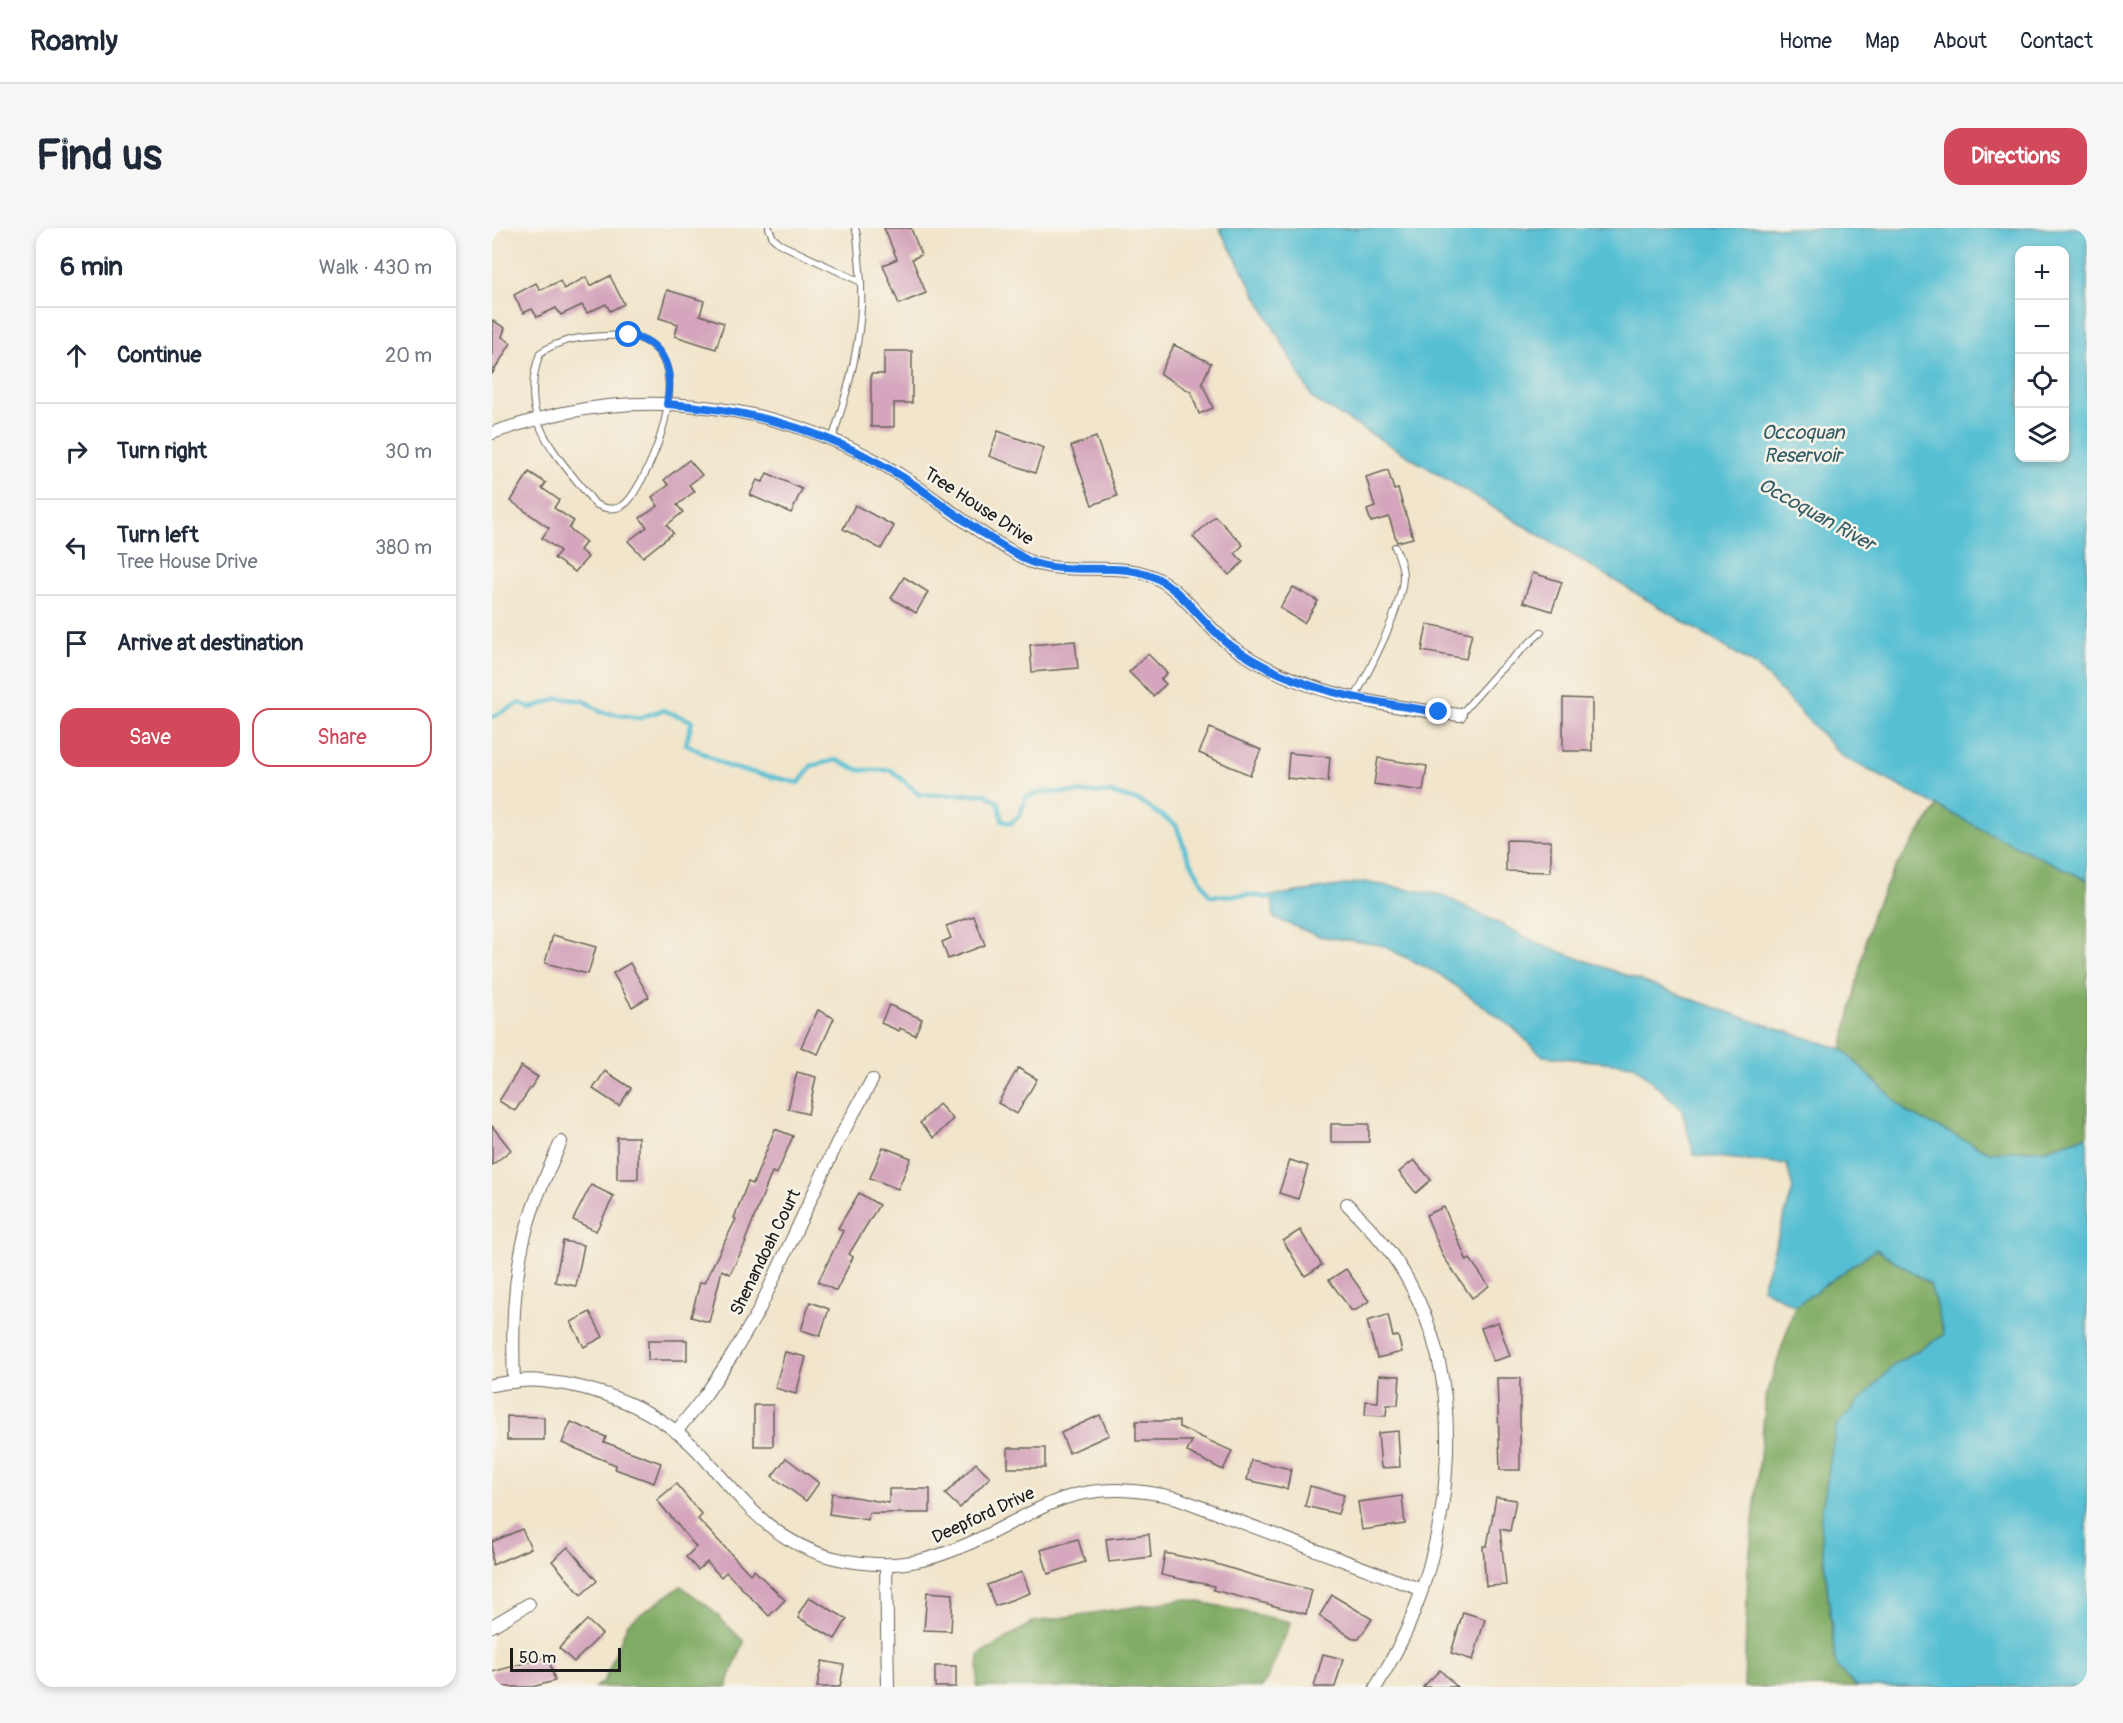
<!DOCTYPE html>
<html lang="en">
<head>
<meta charset="utf-8">
<style>
	:root { --surface:#fff; --page:#f6f6f7; --text:#1f2937; --muted:#747a83; --line:#e0e1e3; --accent:#d1495b }
	body { margin:0; font-family:Pangolin,sans-serif; background:var(--page); color:var(--text) }
	.controls { position:absolute; right:18px; top:18px; display:grid; overflow:hidden; border-radius:12px; box-shadow:0 3px 9px #0003 }
	.controls button { width:54px; height:54px; display:grid; place-items:center; padding:0; border:0; border-bottom:2px solid var(--line); background:var(--surface); color:var(--text); font:30px sans-serif }
	.scale { position:absolute; left:18px; bottom:15px; width:111px; box-sizing:border-box; padding-left:6px; border:3px solid #1c1c1c; border-top:0; font-size:16px; line-height:21px; white-space:nowrap; color:#1c1c1c; -webkit-text-stroke:4px #f7f3e8; paint-order:stroke }
	.stop { position:absolute; width:18px; height:18px; margin:-14px; border:4px solid #1a73e8; border-radius:50%; background:#fff }
	.stop.end { background:#1a73e8; border-color:#fff; box-shadow:0 2px 6px #0008 }
	.list { margin:0; padding:0; list-style:none }
	h2 { display:flex; justify-content:space-between; align-items:center; height:78px; margin:0; padding:0 24px; font-size:26px }
	h2 small { font-size:20px; font-weight:400; color:var(--muted) }
	.list li { display:grid; grid-template-columns:39px 1fr auto; gap:18px; align-items:center; box-sizing:border-box; height:96px; padding:0 24px; border-top:2px solid var(--line) }
	.list b { display:block; font-size:22px; white-space:nowrap }
	.list p { margin:0; font-size:20px; white-space:nowrap; color:var(--muted) }
	.list em { font-size:20px; font-style:normal; color:var(--muted) }
	.actions { display:flex; gap:12px; padding:18px 24px }
	.actions a { flex:1; padding:14px 0; border:2px solid var(--accent); border-radius:18px; text-align:center; font-size:21px; color:var(--accent) }
	.actions .main { background:var(--accent); color:#fff }
	.icon { flex:none; width:33px; height:33px; fill:none; stroke:currentColor; stroke-width:2; stroke-linecap:round; stroke-linejoin:round }
	.map { position:relative; flex:none; width:1595px; height:1459px; overflow:hidden; border-radius:18px }
	header { display:flex; align-items:center; gap:36px; box-sizing:border-box; height:84px; padding:0 30px; background:var(--surface); border-bottom:2px solid var(--line) }
	header strong { font-size:28px }
	nav { display:flex; gap:33px; margin-inline-start:auto; font-size:21px }
	.intro { display:flex; align-items:center; justify-content:space-between; box-sizing:border-box; height:144px; padding:0 36px }
	h1 { margin:0; font-size:42px }
	.button { padding:15px 27px; border-radius:18px; background:var(--accent); color:#fff; font-size:21px; font-weight:700 }
	main { display:flex; gap:36px; padding:0 36px }
	aside { flex:1; background:var(--surface); border-radius:18px; box-shadow:0 3px 9px #0003 }
	.map>svg:first-child { display:block }
</style>
</head>
<body>
<header>
<strong>Roamly</strong>
<nav><a>Home</a><a>Map</a><a>About</a><a>Contact</a></nav>
</header>
<div class="intro"><h1>Find us</h1><a class="button">Directions</a></div>
<main>
<aside>
<h2>6 min<small>Walk · 430 m</small></h2>
<ul class="list">
<li><svg class="icon" aria-label="ahead" viewBox="0 0 24 24"><path d="M12 20V5M6 11l6-6 6 6"/></svg><div><b>Continue</b></div><em>20 m</em></li>
<li><svg class="icon" aria-label="right" viewBox="0 0 24 24"><path d="M7 20v-9h11M14 6l5 5-5 5"/></svg><div><b>Turn right</b></div><em>30 m</em></li>
<li><svg class="icon" aria-label="left" viewBox="0 0 24 24"><path d="M17 20v-9H6M10 6l-5 5 5 5"/></svg><div><b>Turn left</b><p>Tree House Drive</p></div><em>380 m</em></li>
<li><svg class="icon" aria-label="arrive" viewBox="0 0 24 24"><path d="M6 21V4h12l-3 4 3 4H6"/></svg><div><b>Arrive at destination</b></div></li>
</ul>
<div class="actions"><a class="main">Save</a><a>Share</a></div>
</aside>
<div class="map">
<svg width="1595" height="1459" viewBox="0 0 1595 1459">
	<rect width="100%" height="100%" fill="#f7f3e8"/>
	<filter id="ink" filterUnits="userSpaceOnUse"><feTurbulence type="fractalNoise" baseFrequency=".0167" numOctaves="2"/><feDisplacementMap in="SourceGraphic" scale="12" xChannelSelector="R" yChannelSelector="G"/><feConvolveMatrix kernelMatrix="1 2 1 2 8 2 1 2 1" color-interpolation-filters="sRGB"/></filter>
	<filter id="wash" filterUnits="userSpaceOnUse"><feTurbulence type="fractalNoise" baseFrequency=".008" numOctaves="4" result="noise"/><feDisplacementMap in="SourceGraphic" scale="24" xChannelSelector="R" yChannelSelector="G"/><feGaussianBlur stdDeviation="1.35" result="paint"/><feColorMatrix in="noise" values="0 0 0 0 0 0 0 0 0 0 0 0 0 0 0 0 0 1.4 0 .05"/><feComposite in="paint" operator="in"/></filter>
	<g filter="url(#wash)">
		<rect width="100%" height="100%" fill="#f1e5cb"/>
		<g fill="#80ac65" stroke="#4e6440" stroke-width="1.5">
			<polygon points="1446,578 1595,652 1595,908 1554,921 1497,924 1416,885 1350,821 1380,686 1403,640"/>
			<polygon points="1384,1021 1438,1056 1453,1107 1403,1136 1328,1295 1344,1438 1365,1459 1252,1459 1256,1342 1274,1169 1303,1078"/>
			<polygon points="189,1358 218,1380 252,1414 237,1451 236,1459 103,1459 112,1453 136,1395"/>
			<polygon points="694,1371 799,1394 777,1447 770,1459 485,1459 487,1427 541,1394"/>
		</g>
		<g fill="#56bfd3" stroke="#396e78" stroke-width="1.5" fill-rule="evenodd">
			<path d="M727 0H1595V652L1493 603 1350 528 1265 438 821 171ZM1572 22V230H1528V22Z"/>
			<polygon points="872,654 950,667 1050,717 1252,790 1350,821 1416,885 1497,924 1554,921 1595,908 1595,1459 1365,1459 1344,1438 1328,1295 1344,1198 1403,1136 1452,1107 1438,1056 1384,1021 1303,1078 1270,1060 1301,961 1295,936 1202,927 1190,881 1142,837 1051,828 1020,799 947,746 889,717 826,708 782,690 780,668"/>
		</g>
		<g fill="none" stroke-linecap="round" stroke-linejoin="round">
			<polyline stroke="#56bfd3" stroke-width="4.5" points="0,489 28,475 39,480 67,470 93,473 109,484 147,490 171,482 200,493 194,516 237,539 307,555 319,538 344,532 367,542 399,542 428,567 494,566 507,575 510,593 519,595 528,587 534,569 550,564 619,565 647,573 684,597 695,627 718,668 757,667 785,671"/>
		</g>
		<g id="blocks">
			<g fill="#d4a5bc">
				<polygon points="392,0 419,0 429,27 420,31 434,65 407,76 391,37 405,31"/>
				<polygon points="118,48 132,76 118,83 114,76 95,85 90,77 69,87 64,80 45,89 40,81 31,85 22,67 44,55 48,62 68,53 72,61 94,49 98,58"/>
				<polygon points="175,62 212,73 208,87 232,95 224,121 183,108 186,96 167,90"/>
				<polygon points="0,92 13,100 10,109 19,115 0,146"/>
				<polygon points="682,117 719,135 710,155 721,180 707,186 699,164 668,146"/>
				<polygon points="392,123 420,123 420,175 402,175 402,199 379,199 379,146 392,146"/>
				<polygon points="506,203 552,220 543,245 497,228"/>
				<polygon points="604,209 625,268 600,277 579,218"/>
				<polygon points="197,232 210,247 197,257 203,263 185,277 191,284 175,297 181,305 151,329 136,313 155,299 148,290 166,278 160,269 177,257 172,252"/>
				<polygon points="896,242 902,262 906,261 921,310 905,314 897,289 879,294 875,282 883,279 874,249"/>
				<polygon points="37,244 54,255 50,260 67,272 62,280 82,293 77,300 94,314 88,322 96,329 83,344 62,330 68,323 50,310 57,300 19,273"/>
				<polygon points="275,245 310,261 299,285 258,267 265,252 271,254"/>
				<polygon points="363,277 402,298 389,321 351,301"/>
				<polygon points="723,288 751,317 743,325 751,334 737,347 701,309"/>
				<polygon points="1041,345 1070,354 1060,383 1031,374"/>
				<polygon points="412,349 436,364 424,385 399,370"/>
				<polygon points="801,359 826,373 812,395 788,380"/>
				<polygon points="935,396 980,405 974,431 930,423"/>
				<polygon points="583,413 586,440 540,444 538,417"/>
				<polygon points="656,426 675,445 669,451 674,456 661,468 637,444"/>
				<polygon points="1071,470 1100,471 1100,523 1071,523"/>
				<polygon points="718,500 769,522 758,547 707,525"/>
				<polygon points="797,525 838,529 836,554 795,550"/>
				<polygon points="886,530 935,538 931,563 882,556"/>
				<polygon points="1014,612 1059,613 1059,644 1014,643"/>
				<polygon points="482,688 493,717 456,731 450,714 459,710 454,698"/>
				<polygon points="61,707 104,719 96,746 53,735"/>
				<polygon points="138,735 157,769 140,779 121,745"/>
				<polygon points="397,777 430,791 423,807 408,800 407,803 389,795"/>
				<polygon points="326,782 342,790 326,826 309,819"/>
				<polygon points="29,838 46,849 23,883 7,873"/>
				<polygon points="526,840 545,851 525,886 506,875"/>
				<polygon points="113,843 139,860 127,878 101,861"/>
				<polygon points="305,844 324,849 316,886 296,881"/>
				<polygon points="447,876 461,891 442,910 428,895"/>
				<rect x="839" y="896" width="38" height="18"/>
				<polygon points="0,898 19,922 0,937"/>
				<polygon points="283,901 301,908 285,946 280,944 253,1013 254,1014 238,1046 230,1042 217,1094 199,1089 208,1054 212,1055 244,991 242,990 256,954 261,956"/>
				<rect x="125" y="909" width="21" height="42"/>
				<polygon points="391,919 419,930 406,961 378,950"/>
				<polygon points="798,932 816,938 806,971 787,965"/>
				<polygon points="922,932 939,952 924,965 907,944"/>
				<polygon points="99,957 122,968 104,1003 81,992"/>
				<polygon points="367,965 387,977 357,1026 361,1029 344,1063 326,1054 351,1003 346,1000"/>
				<polygon points="952,979 975,1033 978,1031 997,1058 980,1070 951,1028 934,987"/>
				<polygon points="808,1002 830,1037 813,1048 791,1013"/>
				<polygon points="71,1013 92,1017 84,1058 63,1054"/>
				<polygon points="854,1041 877,1073 864,1082 859,1082 837,1052"/>
				<polygon points="318,1074 337,1081 328,1108 309,1102"/>
				<polygon points="98,1084 111,1109 92,1119 79,1094"/>
				<polygon points="896,1087 901,1109 906,1108 910,1124 885,1130 875,1093"/>
				<polygon points="1006,1094 1018,1128 1001,1133 989,1100"/>
				<rect x="156" y="1112" width="39" height="20"/>
				<polygon points="293,1124 314,1129 304,1166 283,1160"/>
				<polygon points="887,1147 908,1148 906,1177 895,1177 894,1188 873,1187 874,1173 886,1174"/>
				<polygon points="1005,1150 1028,1150 1028,1242 1008,1242"/>
				<rect x="262" y="1177" width="19" height="41"/>
				<polygon points="608,1187 617,1207 577,1225 569,1205"/>
				<polygon points="15,1188 52,1189 52,1212 15,1212"/>
				<polygon points="644,1193 687,1193 687,1199 740,1223 731,1242 695,1224 700,1213 644,1213"/>
				<polygon points="79,1194 114,1209 112,1214 169,1235 162,1255 123,1241 124,1237 70,1215"/>
				<polygon points="906,1203 908,1239 889,1240 886,1205"/>
				<rect x="516" y="1220" width="37" height="20"/>
				<polygon points="294,1230 327,1255 314,1273 280,1248"/>
				<polygon points="759,1232 799,1241 795,1261 755,1252"/>
				<polygon points="484,1235 498,1249 468,1280 453,1266"/>
				<polygon points="184,1256 210,1287 206,1291 258,1346 262,1342 293,1372 277,1388 234,1344 229,1349 215,1334 206,1342 194,1329 204,1319 165,1272"/>
				<polygon points="818,1258 852,1267 846,1286 813,1278"/>
				<polygon points="397,1261 438,1261 438,1285 377,1285 376,1292 337,1286 340,1265 397,1275"/>
				<polygon points="910,1268 913,1296 870,1302 866,1274"/>
				<polygon points="1004,1269 1024,1272 1018,1303 1008,1301 1014,1357 994,1358 991,1318 995,1318"/>
				<polygon points="30,1301 39,1320 0,1337 0,1314"/>
				<polygon points="657,1306 659,1329 617,1334 614,1311"/>
				<polygon points="586,1311 593,1334 556,1346 549,1322"/>
				<polygon points="76,1319 105,1353 89,1367 60,1333"/>
				<polygon points="673,1325 721,1335 767,1349 820,1362 814,1386 721,1362 722,1358 669,1347"/>
				<polygon points="530,1344 538,1365 503,1378 495,1357"/>
				<polygon points="435,1364 461,1366 459,1403 432,1402"/>
				<polygon points="840,1367 880,1391 867,1411 862,1411 827,1388"/>
				<polygon points="317,1369 355,1391 343,1411 307,1390 307,1385"/>
				<polygon points="971,1384 993,1391 981,1432 959,1425"/>
				<polygon points="95,1392 110,1406 82,1434 67,1420"/>
				<polygon points="831,1426 851,1431 843,1459 822,1459"/>
				<polygon points="56,1429 63,1453 40,1459 0,1459 0,1444"/>
				<polygon points="330,1433 352,1437 348,1459 325,1459"/>
				<rect x="443" y="1438" width="21" height="21"/>
				<polygon points="948,1442 965,1459 931,1459"/>
			</g>
		</g>
	</g>
	<g filter="url(#ink)">
		<use href="#blocks" fill-opacity="0" stroke="#676259" stroke-width="1.5"/>
		<g fill="none" stroke-linecap="round" stroke-linejoin="round">
			<g stroke="#676259" stroke-width="8">
				<g id="lane">
					<polyline points="277,0 281,10 288,16 369,54 365,7 363,0"/>
					<path d="M137 107C204 120 171 214 149 253 144 261 139 273 130 278 120 283 112 280 103 276 65 226 24 193 48 125 76 106 104 109 137 107Z"/>
					<path d="M340 212C356 162 372 108 369 54"/>
					<path d="M863 469C878 441 912 377 911 346 910 336 907 328 903 319"/>
					<polyline points="968,487 1005,445 1049,404"/>
				</g>
			</g>
			<g stroke="#676259" stroke-width="14">
				<g id="street">
					<path d="M0 205C24 197 47 190 71 185 185 161 308 185 407 246 444 270 477 300 516 321 523 325 531 331 539 334 580 349 632 331 668 352 695 368 713 398 738 417 804 465 889 478 968 487"/>
					<path d="M855 976C879 1000 901 1024 917 1054 974 1156 961 1289 918 1394 909 1417 896 1438 884 1459"/>
					<path d="M22 1154C20 1103 21 1052 34 1003 42 972 56 943 69 914"/>
					<path d="M0 1157C16 1154 33 1151 50 1153 106 1158 165 1181 205 1222 248 1268 276 1313 342 1330 409 1346 452 1330 511 1299 531 1289 551 1277 573 1270 610 1258 647 1261 685 1270L930 1362"/>
					<polyline points="184,1204 214,1166 241,1126 266,1084 345,915 380,852"/>
					<polyline points="394,1337 396,1459"/>
					<polyline points="0,1398 37,1376"/>
				</g>
			</g>
			<use href="#lane" stroke="#fff" stroke-width="6"/>
			<use href="#street" stroke="#fff" stroke-width="12"/>
		</g>
	</g>
	<g fill="none" stroke-linecap="round" stroke-linejoin="round" filter="url(#ink)">
		<path stroke="#1a73e8" stroke-width="8" d="M137 107C173 114 182 144 175 176 268 182 349 207 426 259 457 281 486 304 519 323 526 326 532 331 539 334 580 349 633 331 668 352 694 367 713 398 738 417 799 462 874 473 947 484"/>
	</g>
	<g text-anchor="middle" stroke-width="5" stroke-linejoin="round" paint-order="stroke">
		<g font-size="18" fill="#1c1c1c" stroke="#f7f3e8">
			<text transform="translate(487 278) rotate(33)" y="6">Tree House Drive</text>
			<text transform="translate(273 1024) rotate(-64)" y="6">Shenandoah Court</text>
			<text transform="translate(491 1287) rotate(-25)" y="6">Deepford Drive</text>
		</g>
		<g font-size="20" font-style="italic" fill="#335d65" stroke="#f7f3e8">
			<text x="1311" y="211">Occoquan<tspan x="1311" dy="23">Reservoir</tspan></text>
			<text transform="translate(1325 286) rotate(29)" y="7">Occoquan River</text>
		</g>
	</g>
</svg>
<div class="controls">
<button>+</button>
<button>−</button>
<button><svg class="icon" aria-label="locate" viewBox="0 0 24 24"><circle cx="12" cy="12" r="6"/><path d="M12 2v4M12 18v4M2 12h4M18 12h4"/></svg></button>
<button><svg class="icon" aria-label="layers" viewBox="0 0 24 24"><path d="M12 4l9 5-9 5-9-5zM3 14l9 5 9-5"/></svg></button>
</div>
<div class="scale">50 m</div>
<div class="stop" style="left:137px;top:107px"></div>
<div class="stop end" style="left:947px;top:484px"></div>
</div>
</main>
</body>
</html>
